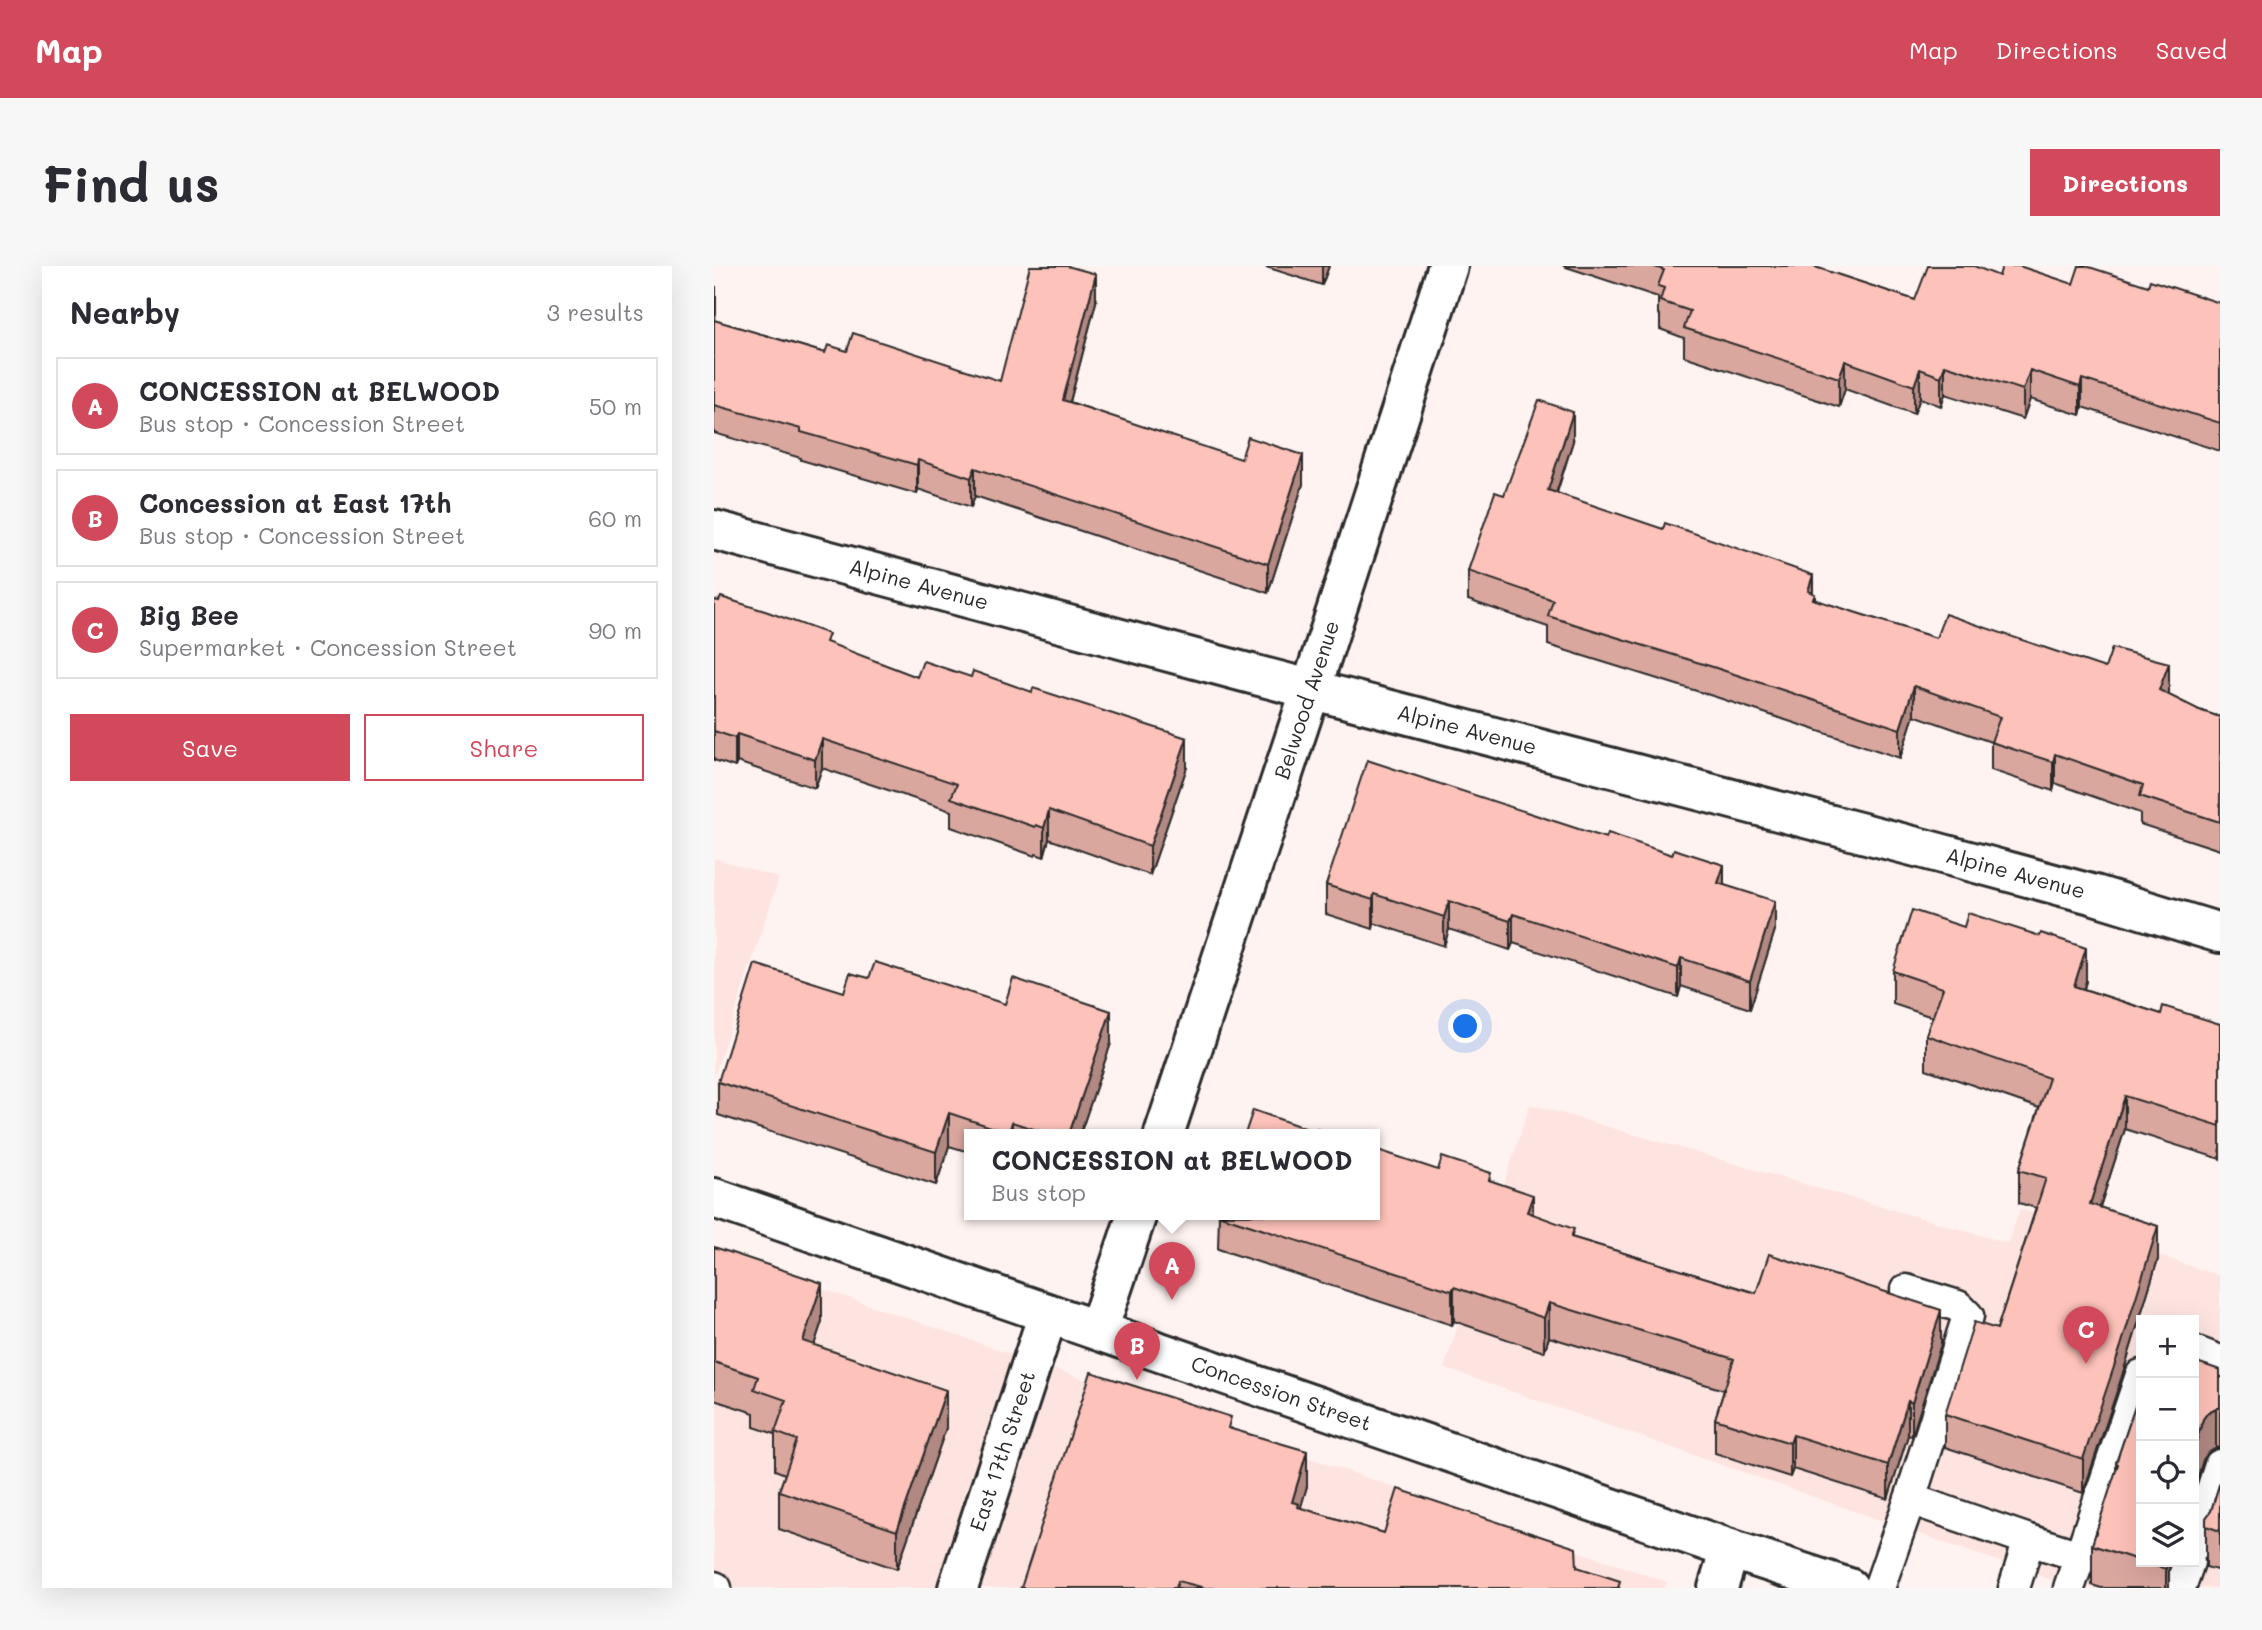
<!DOCTYPE html>
<html lang="en">
<head>
<meta charset="utf-8">
<style>
	:root { --surface:#fff; --page:#f7f7f7; --text:#2b2b33; --muted:#7c7c81; --line:#e1e1e2; --accent:#d1495b }
	body { margin:0; font-family:Mali,sans-serif; background:var(--page); color:var(--text) }
	.controls { position:absolute; right:21px; bottom:21px; display:grid; overflow:hidden; border-radius:0px; box-shadow:0 7px 28px #0002 }
	.controls button { width:63px; height:63px; display:grid; place-items:center; padding:0; border:0; border-bottom:2px solid var(--line); background:var(--surface); color:var(--text); font:35px sans-serif }
	.you { position:absolute; left:752px; top:761px; width:24px; height:24px; margin:-18px; border:5px solid #fff; border-radius:50%; background:#1a73e8; box-shadow:0 0 0 10px #1a73e833 }
	.badge { display:grid; place-items:center; width:46px; height:46px; border-radius:50%; background:var(--accent); color:#fff; font-size:23px; font-weight:700 }
	.pin { position:absolute; translate:-50% -58px; filter:drop-shadow(0 2px 4px #0008) }
	.pin::after { content:''; position:absolute; top:37px; width:24px; height:21px; background:inherit; clip-path:polygon(0 0,100% 0,50% 100%) }
	.popup { position:absolute; left:250px; top:863px; width:416px; height:91px; box-sizing:border-box; display:grid; place-content:center; border-radius:0px; background:var(--surface); filter:drop-shadow(0 2px 5px #0005); font-size:23px; white-space:nowrap; color:var(--muted) }
	.popup b { font-size:26px; color:var(--text) }
	.popup::after { content:''; position:absolute; left:50%; top:100%; margin-left:-14px; border:14px solid transparent; border-top-color:var(--surface) }
	.list { margin:0; padding:0; list-style:none }
	h2 { display:flex; justify-content:space-between; align-items:center; height:91px; margin:0; padding:0 28px; font-size:30px }
	h2 small { font-size:23px; font-weight:400; color:var(--muted) }
	.list li { display:grid; grid-template-columns:46px 1fr auto; gap:21px; align-items:center; box-sizing:border-box; height:98px; margin:0 14px 14px; padding:0 14px; border:2px solid var(--line); border-radius:0px }
	.list b { display:block; font-size:26px; white-space:nowrap }
	.list p { margin:0; font-size:23px; white-space:nowrap; color:var(--muted) }
	.list em { font-size:23px; font-style:normal; color:var(--muted) }
	.actions { display:flex; gap:14px; padding:21px 28px }
	.actions a { flex:1; padding:16px 0; border:2px solid var(--accent); border-radius:0px; text-align:center; font-size:24px; color:var(--accent) }
	.actions .main { background:var(--accent); color:#fff }
	.icon { flex:none; width:38px; height:38px; fill:none; stroke:currentColor; stroke-width:2; stroke-linecap:round; stroke-linejoin:round }
	.map { position:relative; flex:none; width:1506px; height:1322px; overflow:hidden; border-radius:0px }
	header { display:flex; align-items:center; gap:42px; box-sizing:border-box; height:98px; padding:0 35px; background:var(--accent); color:#fff }
	header strong { font-size:33px }
	nav { display:flex; gap:38px; margin-inline-start:auto; font-size:24px }
	.intro { display:flex; align-items:center; justify-content:space-between; box-sizing:border-box; height:168px; padding:0 42px }
	h1 { margin:0; font-size:49px }
	.button { padding:18px 32px; border-radius:0px; background:var(--accent); color:#fff; font-size:24px; font-weight:700 }
	main { display:flex; gap:42px; padding:0 42px }
	aside { flex:1; background:var(--surface); border-radius:0px; box-shadow:0 7px 28px #0002 }
	.map>svg:first-child { display:block }
</style>
</head>
<body>
<header>
<strong>Map</strong>
<nav><a>Map</a><a>Directions</a><a>Saved</a></nav>
</header>
<div class="intro"><h1>Find us</h1><a class="button">Directions</a></div>
<main>
<aside>
<h2>Nearby<small>3 results</small></h2>
<ul class="list">
<li><span class="badge">A</span><div><b>CONCESSION at BELWOOD</b><p>Bus stop · Concession Street</p></div><em>50 m</em></li>
<li><span class="badge">B</span><div><b>Concession at East 17th</b><p>Bus stop · Concession Street</p></div><em>60 m</em></li>
<li><span class="badge">C</span><div><b>Big Bee</b><p>Supermarket · Concession Street</p></div><em>90 m</em></li>
</ul>
<div class="actions"><a class="main">Save</a><a>Share</a></div>
</aside>
<div class="map">
<svg width="1506" height="1322" viewBox="0 0 1506 1322">
	<rect width="100%" height="100%" fill="#fff3f1"/>
	<filter id="ink" filterUnits="userSpaceOnUse"><feTurbulence type="fractalNoise" baseFrequency=".0143" numOctaves="2"/><feDisplacementMap in="SourceGraphic" scale="14" xChannelSelector="R" yChannelSelector="G"/><feConvolveMatrix kernelMatrix="1 2 1 2 8 2 1 2 1" color-interpolation-filters="sRGB"/></filter>
	<g filter="url(#ink)">
		<g fill="#fee4e0" fill-rule="evenodd">
			<polygon points="0,592 65,612 0,811"/>
			<path d="M816 838 1293 977 1306 943 1506 1010V1322H1360L730 1102ZM1427 1054H1480V1296H1427Z"/>
			<polygon points="0,985 953,1316 951,1322 0,1322"/>
		</g>
		<g fill="none" stroke-linecap="round" stroke-linejoin="round">
			<g stroke="#2b2b2b" stroke-width="35">
				<g id="service">
					<polyline points="1192,1024 1244,1040 1254,1050 1196,1233"/>
					<polyline points="1480,1085 1506,1095"/>
					<polyline points="1315,1274 1366,1290 1355,1322"/>
					<polyline points="1480,1280 1506,1199"/>
					<polyline points="1366,1290 1427,1109"/>
					<polyline points="0,1321 2,1322"/>
					<polyline points="1165,1322 1196,1233 1315,1274 1300,1322"/>
					<polyline points="1466,1322 1475,1296"/>
				</g>
			</g>
			<g stroke="#2b2b2b" stroke-width="44">
				<g id="minor">
					<path id="s1" d="M0 264 530 406 1214 584 1381 629 1506 667"/>
					<path id="s2" d="M450 868 597 423 734 0"/>
					<polyline points="384,1064 423,948"/>
					<path id="s3" d="M244 1322 334 1048"/>
					<polyline points="1004,1322 1016,1283"/>
				</g>
			</g>
			<g stroke="#2b2b2b" stroke-width="44">
				<g id="secondary">
					<path id="s4" d="M0 932 1016 1283 1135 1322"/>
				</g>
			</g>
			<use href="#service" stroke="#fff" stroke-width="30"/>
			<use href="#minor" stroke="#fff" stroke-width="38"/>
			<use href="#secondary" stroke="#fff" stroke-width="38"/>
		</g>
		<g fill="#daa79f" stroke="#2b2b2b" stroke-width="2">
			<polygon points="549,0 615,0 608,19"/>
			<polygon points="849,0 1098,0 1201,34 1285,10 1359,18 1434,20 1506,37 1506,185 1368,141 1366,149 1316,133 1309,153 1231,128 1227,140 1206,132 1200,148 1131,123 1125,141 970,90 970,72 946,63 946,49 944,48 944,31"/>
			<polygon points="382,36 356,136 589,218 554,327 261,230 257,241 204,223 203,228 87,194 87,192 0,167 0,54 111,87 133,85 286,115"/>
			<polygon points="859,175 843,227 1099,327 1101,334 1222,372 1455,426 1454,429 1485,444 1506,451 1506,584 1426,558 1426,547 1341,517 1339,525 1277,504 1277,476 1200,449 1186,492 1002,431 834,379 834,361 754,334 754,305 790,229"/>
			<polygon points="0,334 203,411 473,501 436,609 335,573 330,591 322,588 321,590 237,561 237,545 108,502 101,522 23,496 21,501 0,494"/>
			<polygon points="612,619 1010,619 1061,664 1036,743 967,720 964,731 799,677 796,684 735,663 730,680 660,657 659,663 612,648"/>
			<polygon points="1250,661 1326,670 1372,715 1370,723 1447,748 1506,758 1506,893 1411,863 1386,941 1444,993 1407,1113 1369,1227 1231,1181 1231,1148 1283,1063 1322,942 1305,937 1305,904 1325,842 1212,803 1212,769 1218,751 1179,738 1179,705"/>
			<polygon points="130,726 397,777 366,868 255,868 255,886 235,880 222,919 4,849 4,816"/>
			<polygon points="724,904 777,915 819,948 860,972 1042,1027 1227,1078 1198,1170 1194,1169 1174,1233 1079,1203 1076,1211 1001,1187 1001,1153 1010,1124 835,1071 830,1086 740,1055 738,1059 504,983 505,948"/>
			<polygon points="0,981 108,1055 100,1079 232,1162 183,1303 65,1263 65,1225 71,1208 61,1204 61,1168 40,1161 40,1147 0,1134"/>
			<polygon points="1506,1104 1506,1182 1502,1182 1494,1187 1489,1194"/>
			<polygon points="1427,1123 1427,1296 1458,1296 1455,1303 1455,1322 1387,1322 1378,1319 1378,1279 1402,1205 1402,1197"/>
			<polygon points="517,1162 593,1220 586,1242 670,1267 863,1301 906,1322 307,1322"/>
			<polygon points="1506,1216 1506,1305 1492,1301 1492,1252 1497,1245"/>
		</g>
		<g fill="#b18882" stroke="#2b2b2b" stroke-width="2">
			<polygon points="608,0 615,0 608,19"/>
			<polygon points="382,8 382,36 349,162 349,134"/>
			<polygon points="2,20 2,48 0,53 0,25"/>
			<polygon points="1131,95 1131,123 1125,141 1125,112"/>
			<polygon points="1231,99 1231,128 1227,140 1227,111"/>
			<polygon points="1206,103 1206,132 1200,148 1200,120"/>
			<polygon points="1316,104 1316,133 1309,153 1309,124"/>
			<polygon points="1368,113 1368,141 1366,149 1366,121"/>
			<polygon points="859,146 859,175 834,252 834,224"/>
			<polygon points="589,189 589,218 554,327 554,298"/>
			<polygon points="204,194 204,223 203,228 203,199"/>
			<polygon points="261,202 261,230 257,241 257,212"/>
			<polygon points="1099,309 1099,332 1101,328 1101,356 1094,325"/>
			<polygon points="1455,397 1455,426 1445,453 1445,424"/>
			<polygon points="1200,420 1200,449 1186,492 1186,463"/>
			<polygon points="23,468 23,496 21,501 21,472"/>
			<polygon points="473,472 473,501 436,609 436,580"/>
			<polygon points="108,473 108,502 101,522 101,494"/>
			<polygon points="1341,488 1341,517 1339,525 1339,496"/>
			<polygon points="335,544 335,573 330,591 330,562"/>
			<polygon points="1010,599 1010,628 1004,617"/>
			<polygon points="660,628 660,657 659,663 659,634"/>
			<polygon points="735,635 735,663 730,680 730,651"/>
			<polygon points="1061,635 1061,664 1036,743 1036,715"/>
			<polygon points="799,648 799,677 796,684 796,655"/>
			<polygon points="1372,682 1372,715 1360,753 1360,720"/>
			<polygon points="967,692 967,720 964,731 964,702"/>
			<polygon points="397,745 397,777 366,868 355,868"/>
			<polygon points="1411,830 1411,863 1376,971 1376,938"/>
			<polygon points="235,847 235,880 222,919 222,886"/>
			<polygon points="298,856 298,868 295,868 295,867"/>
			<polygon points="819,929 819,963 813,946"/>
			<polygon points="1444,960 1444,993 1407,1113 1369,1227 1369,1193"/>
			<polygon points="108,1017 108,1055 89,1113 89,1075"/>
			<polygon points="740,1021 740,1055 738,1059 738,1025"/>
			<polygon points="835,1037 835,1071 830,1086 830,1052"/>
			<polygon points="1227,1044 1227,1078 1198,1170 1198,1137"/>
			<polygon points="232,1124 232,1162 183,1303 183,1265"/>
			<polygon points="1194,1135 1194,1169 1174,1233 1174,1199"/>
			<polygon points="1502,1142 1502,1182 1494,1187 1489,1194 1480,1224 1480,1183 1489,1153 1494,1146"/>
			<polygon points="1079,1169 1079,1203 1076,1211 1076,1177"/>
			<polygon points="593,1185 593,1220 585,1248 578,1236"/>
			<polygon points="1449,1296 1458,1296 1455,1303 1455,1322 1452,1322 1452,1303"/>
		</g>
		<g fill="#fdc2b9" stroke="#2b2b2b" stroke-width="2">
			<polygon points="316,0 353,0 382,8 349,134 527,193 534,171 589,189 554,298 261,202 257,212 204,194 203,199 87,166 87,163 0,139 0,54 111,87 114,79 133,85 139,67 286,115"/>
			<polygon points="938,0 1098,0 1201,34 1214,0 1260,0 1285,10 1288,0 1305,0 1359,18 1365,0 1372,0 1434,20 1436,14 1506,37 1506,157 1368,113 1366,121 1316,104 1309,124 1231,99 1227,111 1206,103 1200,120 1131,95 1125,112 970,62 976,45 946,35 950,22 944,20 950,4"/>
			<polygon points="825,134 859,146 834,224 949,263 951,257 1099,309 1094,325 1101,328 1099,333 1222,372 1231,348 1391,402 1398,382 1455,397 1445,424 1485,444 1506,451 1506,556 1426,530 1429,519 1341,488 1339,496 1277,476 1286,451 1200,420 1186,463 1002,402 834,350 839,334 754,305 781,226 790,229"/>
			<polygon points="7,331 54,346 115,368 112,376 203,411 209,395 257,411 259,405 318,426 319,422 473,472 436,580 335,544 330,562 322,559 321,561 237,532 243,518 108,473 101,494 23,468 21,472 0,465 0,334 5,335"/>
			<polygon points="653,494 892,572 894,567 958,589 960,583 1010,599 1004,617 1061,635 1036,715 967,692 964,702 799,648 796,655 735,635 730,651 660,628 659,634 612,619"/>
			<polygon points="1198,644 1250,661 1254,647 1326,670 1327,667 1372,682 1360,720 1447,748 1449,740 1506,758 1506,860 1411,830 1376,938 1444,960 1407,1080 1369,1193 1231,1148 1260,1056 1283,1063 1332,912 1305,904 1335,812 1212,769 1229,722 1179,705"/>
			<polygon points="161,696 291,738 299,712 397,745 355,868 335,868 298,856 295,867 235,847 222,886 4,816 41,698 130,726 136,707 155,712"/>
			<polygon points="539,844 602,866 603,863 616,868 531,868"/>
			<polygon points="661,883 724,904 728,891 777,907 775,914 819,929 813,946 860,963 857,971 1042,1027 1055,988 1227,1044 1198,1137 1194,1135 1174,1199 1079,1169 1076,1177 1001,1153 1020,1093 835,1037 830,1052 740,1021 738,1025 504,949 661,948"/>
			<polygon points="0,981 108,1017 89,1075 232,1124 183,1265 65,1225 83,1174 61,1166 72,1134 40,1123 44,1111 0,1096"/>
			<polygon points="1480,1095 1506,1104 1506,1142 1502,1142 1494,1146 1489,1153 1480,1183"/>
			<polygon points="377,1106 517,1151 514,1162 593,1185 578,1236 585,1238 584,1241 670,1267 684,1223 862,1282 863,1301 906,1315 904,1322 540,1322 536,1321 536,1322 491,1322 464,1315 462,1322 307,1322"/>
			<polygon points="1427,1123 1427,1295 1378,1279 1404,1198 1402,1197"/>
			<polygon points="1506,1216 1506,1265 1492,1260 1492,1252 1497,1245"/>
			<polygon points="1430,1296 1454,1296 1452,1303"/>
		</g>
	</g>
	<g text-anchor="middle" stroke-width="5" stroke-linejoin="round" paint-order="stroke">
		<g font-size="21" fill="#2b2b2b" stroke="#fff">
			<text dy="7" stroke="none"><textPath href="#s1" startOffset="212">Alpine Avenue</textPath></text>
			<text dy="7" stroke="none"><textPath href="#s2" startOffset="457">Belwood Avenue</textPath></text>
			<text dy="7" stroke="none"><textPath href="#s1" startOffset="779">Alpine Avenue</textPath></text>
			<text dy="7" stroke="none"><textPath href="#s1" startOffset="1346">Alpine Avenue</textPath></text>
			<text dy="7" stroke="none"><textPath href="#s4" startOffset="600">Concession Street</textPath></text>
			<text dy="7" stroke="none"><textPath href="#s3" startOffset="144">East 17th Street</textPath></text>
		</g>
	</g>
</svg>
<div class="controls">
<button>+</button>
<button>−</button>
<button><svg class="icon" aria-label="locate" viewBox="0 0 24 24"><circle cx="12" cy="12" r="6"/><path d="M12 2v4M12 18v4M2 12h4M18 12h4"/></svg></button>
<button><svg class="icon" aria-label="layers" viewBox="0 0 24 24"><path d="M12 4l9 5-9 5-9-5zM3 14l9 5 9-5"/></svg></button>
</div>
<div class="you"></div>
<div class="pin badge" style="left:458px;top:1034px">A</div>
<div class="popup"><b>CONCESSION at BELWOOD</b>Bus stop</div>
<div class="pin badge" style="left:423px;top:1114px">B</div>
<div class="pin badge" style="left:1372px;top:1098px">C</div>
</div>
</main>
</body>
</html>
